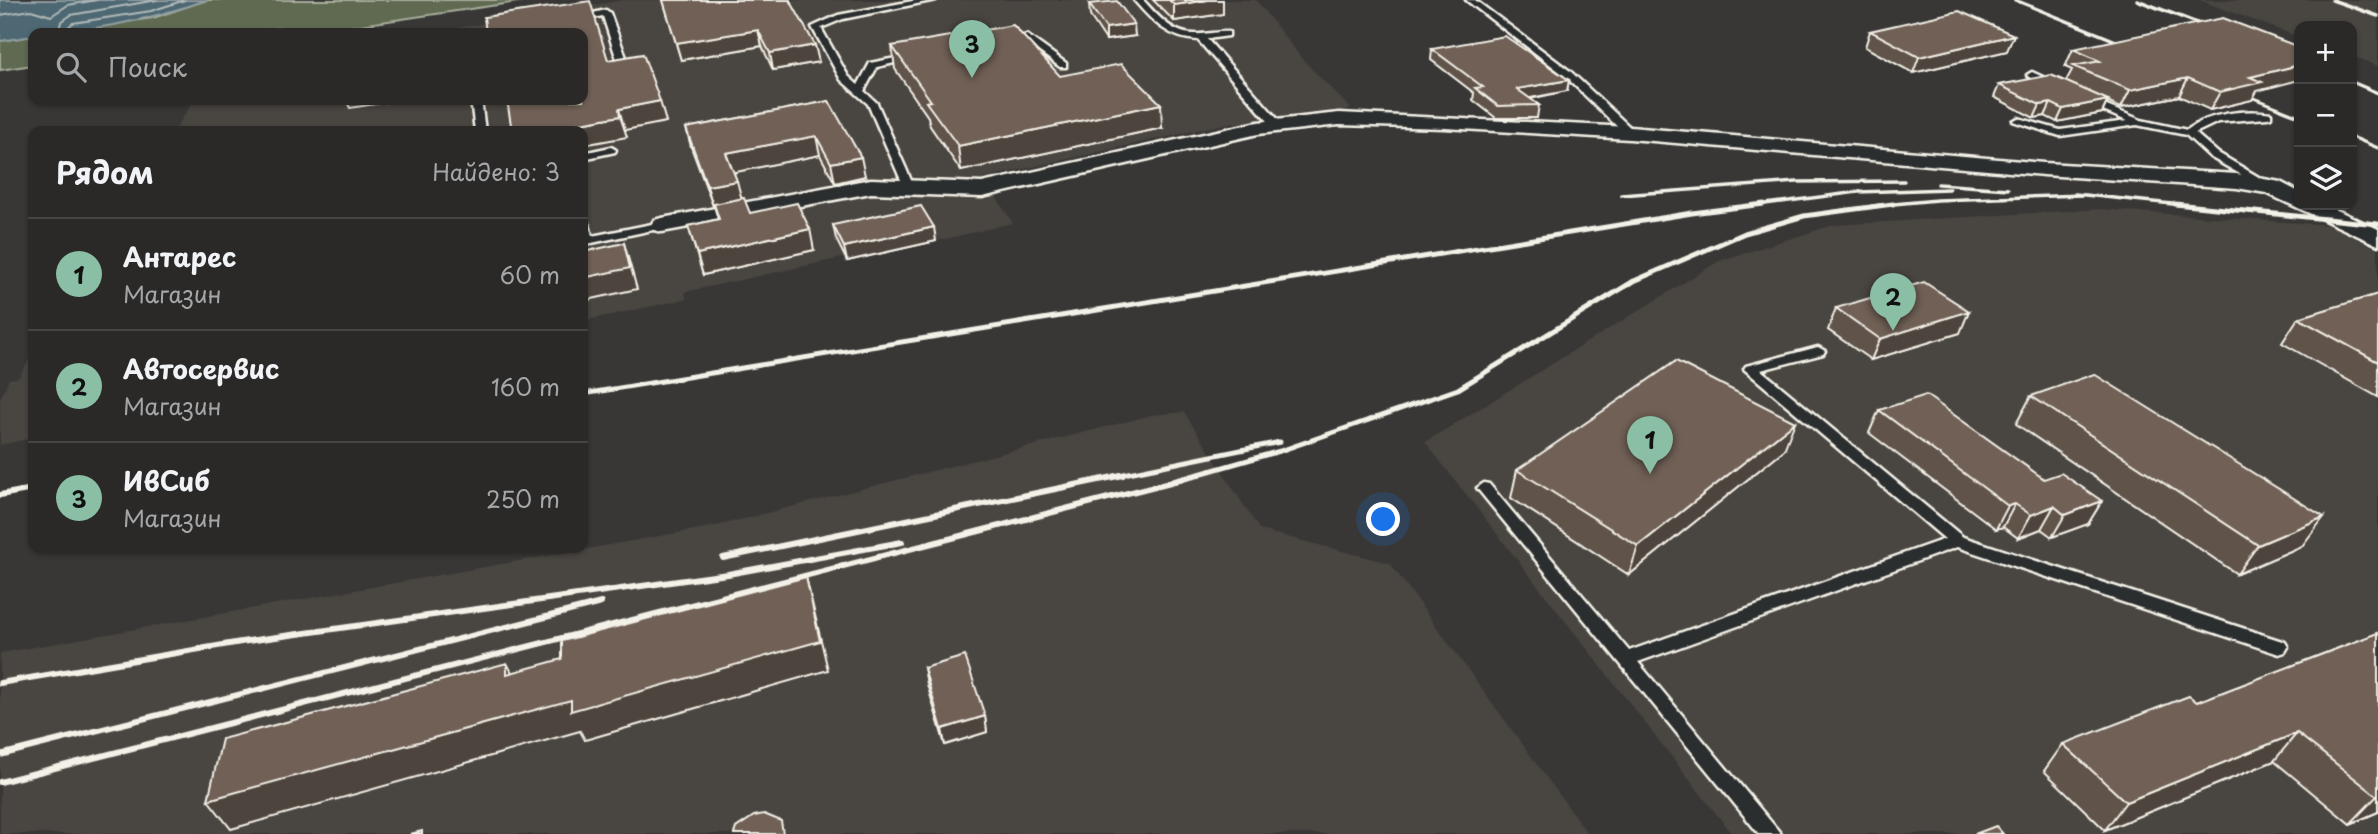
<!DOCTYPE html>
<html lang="ru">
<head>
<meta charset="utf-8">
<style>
	:root { --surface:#2a2928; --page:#363534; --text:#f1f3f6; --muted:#a5a6a8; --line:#464545; --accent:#8abfa5 }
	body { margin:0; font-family:"Playpen Sans",sans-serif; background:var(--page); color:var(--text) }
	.controls { position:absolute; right:21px; top:21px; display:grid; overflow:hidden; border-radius:14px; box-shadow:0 2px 5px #0004 }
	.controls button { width:63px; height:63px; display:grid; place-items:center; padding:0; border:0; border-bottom:2px solid var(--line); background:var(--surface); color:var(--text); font:35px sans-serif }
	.you { position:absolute; left:1384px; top:520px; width:24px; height:24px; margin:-18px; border:5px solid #fff; border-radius:50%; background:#1a73e8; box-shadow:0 0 0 10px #1a73e833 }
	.badge { display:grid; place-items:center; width:46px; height:46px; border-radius:50%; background:var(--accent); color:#111; font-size:23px; font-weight:700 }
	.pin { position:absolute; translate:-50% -58px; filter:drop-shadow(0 2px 4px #0008) }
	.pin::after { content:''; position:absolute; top:37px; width:24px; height:21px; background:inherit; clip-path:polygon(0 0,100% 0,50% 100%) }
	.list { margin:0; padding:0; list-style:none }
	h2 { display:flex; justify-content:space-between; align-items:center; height:91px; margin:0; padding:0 28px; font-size:30px }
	h2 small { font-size:23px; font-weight:400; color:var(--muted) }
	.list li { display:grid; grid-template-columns:46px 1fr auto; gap:21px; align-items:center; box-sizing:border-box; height:112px; padding:0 28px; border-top:2px solid var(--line) }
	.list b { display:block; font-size:26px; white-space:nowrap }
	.list p { margin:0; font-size:23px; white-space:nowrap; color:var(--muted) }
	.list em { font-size:23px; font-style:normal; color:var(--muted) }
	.icon { flex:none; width:38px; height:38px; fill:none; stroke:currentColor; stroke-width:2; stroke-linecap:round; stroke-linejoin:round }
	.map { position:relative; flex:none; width:2378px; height:834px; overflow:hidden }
	.search { position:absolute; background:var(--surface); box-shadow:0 2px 5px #0004; left:28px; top:28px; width:560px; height:77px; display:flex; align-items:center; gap:18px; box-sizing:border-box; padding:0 24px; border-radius:14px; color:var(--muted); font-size:26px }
	.panel { position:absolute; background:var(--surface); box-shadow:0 2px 5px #0004; left:28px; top:126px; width:560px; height:427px; border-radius:14px }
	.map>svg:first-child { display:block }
</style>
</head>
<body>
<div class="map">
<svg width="2378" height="834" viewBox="0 0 2378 834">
	<rect width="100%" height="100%" fill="#383736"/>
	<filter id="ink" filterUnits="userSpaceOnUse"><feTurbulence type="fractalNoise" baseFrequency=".0143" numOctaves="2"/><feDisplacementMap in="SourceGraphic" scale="14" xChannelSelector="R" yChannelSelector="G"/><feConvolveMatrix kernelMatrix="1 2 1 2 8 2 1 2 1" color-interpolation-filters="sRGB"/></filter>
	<g filter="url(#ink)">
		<g fill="#494440">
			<polygon points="623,0 1256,0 1303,60 1351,109 1239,127 1234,122 984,178 1013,223 845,263 842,258 685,292 686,299 583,321 583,131 174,131 194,100 583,100 583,33 427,33"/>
			<polygon points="2199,0 2378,0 2378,66 2352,56 2352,26 2299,26 2299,37"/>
			<polygon points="2098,209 2330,225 2378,249 2378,834 1732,834 1425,442 1719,261 1833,225"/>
			<polygon points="33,353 33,438 0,445 0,399 9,379 19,377"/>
			<polygon points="1184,412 1260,530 1390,563 1588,834 0,834 0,653 716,526 1152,415"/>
		</g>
		<g fill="#5e6a51" stroke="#a9ae9c" stroke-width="2">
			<polygon points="207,0 531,0 306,33 277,33 279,28 245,33 52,33 153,18"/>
			<polygon points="33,36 33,65 0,70 0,41"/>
		</g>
		<path fill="#4e6773" stroke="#909ea2" stroke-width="2" d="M0 0H207C151 19 92 33 33 33V36L0 41Z"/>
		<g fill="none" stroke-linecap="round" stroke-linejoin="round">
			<g stroke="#b2bab9" stroke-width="2">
				<polyline points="0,15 31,10 51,16 68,5 97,0"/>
				<polyline points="58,33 61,22 71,15 157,0"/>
				<polyline points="67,33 68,27 73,23 151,11 185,0"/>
			</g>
			<g stroke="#f4f1e8" stroke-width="5">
				<g id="lane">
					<polygon points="918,0 936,0 843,19 821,28 848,76 858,85 870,63 911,55 916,58 877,67 864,91 877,103 914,187 909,190 904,187 868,104 841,80 812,27 838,15"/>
					<path d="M1134 0H1143C1157 15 1172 34 1194 34 1206 35 1218 31 1229 32V36L1207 39 1281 123V127H1273L1198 40C1169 39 1152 21 1134 0Z"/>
					<polygon points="1466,0 1475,0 1570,71 1634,131 1634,135 1626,135 1564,75"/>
					<polygon points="606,10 610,13 628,63 626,65 618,63 603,16 576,21 572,18"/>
					<polygon points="504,27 507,28 507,32 477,33"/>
					<polygon points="1027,35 1066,63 1066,67 1060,67 1025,41 1007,45 1002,42"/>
					<polygon points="2032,72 2056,83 2058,85 2050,87 2029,77 2027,75"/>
					<path d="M2087 98 2141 120 2187 130C2209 113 2244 109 2271 113V117L2267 118 2218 122 2195 133 2218 153 2272 185 2271 187H2263L2210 157 2186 135 2137 125 2060 136 2013 121 2018 118 2060 130 2127 121 2084 103V99Z"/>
					<polygon points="471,100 481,100 485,131 475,131"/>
					<polygon points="611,147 616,150 615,152 583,159 583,153"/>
					<polygon points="583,221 589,224 592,236 662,222 668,225 662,228 587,244 583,243"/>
					<polygon points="1818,347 1825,351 1823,354 1761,370 1963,537 2285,642 2288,647 2285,652 2279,654 2273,652 1957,547 1638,662 1781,834 1759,834 1477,488 1484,483 1489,484 1629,651 1945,539 1744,369 1746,366"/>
				</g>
			</g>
			<g stroke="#f4f1e8" stroke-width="5">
				<polygon id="street" points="1339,113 1630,127 2044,163 2237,174 2280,182 2299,192 2299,205 2326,205 2378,229 2378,245 2266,193 2237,188 2044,175 1630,139 1445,128 1339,125 1258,134 982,197 871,193 662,232 654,230 651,225 654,220 662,218 871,179 982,183 1258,122"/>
			</g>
			<use href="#lane" fill="#2a2d2e" fill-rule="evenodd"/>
			<use href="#street" fill="#2a2d2e" fill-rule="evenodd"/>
			<g stroke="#f4f1e8" stroke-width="3.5">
				<polyline points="2015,0 2131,47"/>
				<polyline points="2137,0 2215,30"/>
				<polyline points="2332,0 2378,16"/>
				<polyline points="2352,82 2378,93"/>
				<polyline points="2234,90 2299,116"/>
				<polyline points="2352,137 2378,148"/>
				<polyline points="1938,184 2008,189"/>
				<polyline points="2075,194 2192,206"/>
				<polyline points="1621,195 1797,182 1904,181"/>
				<polyline points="1750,206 1858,192 1949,189"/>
				<polyline points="1872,206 1937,200 2082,195"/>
			</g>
			<g stroke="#f4f1e8" stroke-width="5">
				<polyline points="2175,204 2378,224"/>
				<polyline points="583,394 1692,213 1764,204"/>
				<polyline points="1114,476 1280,442"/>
				<polyline points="1192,476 1280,451 1458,389 1634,281 1745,233 1804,216 1893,204"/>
			</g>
			<g stroke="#f4f1e8" stroke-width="6">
				<polyline points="0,495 33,489"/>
				<polyline points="723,558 1123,475"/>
				<polyline points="0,683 241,642 728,574 902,542"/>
				<polyline points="0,755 601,603"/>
				<polyline points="0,782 1198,475"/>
			</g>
		</g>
		<g fill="#60534a" stroke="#f4f1e8" stroke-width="2">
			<polygon points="663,0 790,0 819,62 773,70 762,46 681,60"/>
			<polygon points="1153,0 1223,0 1223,14 1174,21"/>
			<polygon points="1089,4 1135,36 1106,40 1090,16"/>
			<polygon points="1870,31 2007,51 1913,73 1865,47"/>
			<polygon points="892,46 1060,76 1162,128 961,171 930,126 928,117 895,69"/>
			<polygon points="1432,49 1569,80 1567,91 1530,99 1539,105 1537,118 1496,118 1473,100 1474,93 1431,60"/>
			<polygon points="2073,49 2257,91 2252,100 2210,110 2179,96 2121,108 2107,102 2102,113 2057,122 2045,116 2034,118 1994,97 1999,85 2066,81 2072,70 2065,67"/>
			<polygon points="829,101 865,176 835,183 820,155 734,172 741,199 750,213 814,250 703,275 688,226 718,219 714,206 713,206 691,147 686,128"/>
			<polygon points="833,225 936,241 847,261 836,239"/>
			<polygon points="2378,294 2378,397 2282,343 2298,318"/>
			<polygon points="1836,308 1960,333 1871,360 1828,330"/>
			<polygon points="2031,396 2302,546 2237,574 2016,424"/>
			<polygon points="1879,410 2044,479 2102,501 2088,524 2052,537 2041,529 2018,538 2003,527 1996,529 1869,433"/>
			<polygon points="1784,450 1629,575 1511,498 1517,470"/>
			<polygon points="2378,633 2378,812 2350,824 2274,761 2105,830 2044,771 2063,744 2197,702"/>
			<polygon points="924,668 985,716 987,732 945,745 927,684"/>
		</g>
		<g fill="#4e443c" stroke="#f4f1e8" stroke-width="2">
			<polygon points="1208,0 1223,0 1223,14 1174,21 1174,5"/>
			<polygon points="1134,24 1135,36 1106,40 1106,28"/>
			<polygon points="758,30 762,46 681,60 676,43"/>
			<polygon points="2014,35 2007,51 1913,73 1919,57"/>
			<polygon points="815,45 819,62 773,70 770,53"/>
			<polygon points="2299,65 2299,80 2257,91 2252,100 2210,110 2220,92 2250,77"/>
			<polygon points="2188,78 2179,96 2121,108 2130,90"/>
			<polygon points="1569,80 1567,91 1515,101 1517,89"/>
			<polygon points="346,100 401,100 350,108"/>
			<polygon points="2108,100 2102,113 2057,122 2063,109"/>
			<polygon points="660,101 666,122 625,130 619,109"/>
			<polygon points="2051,103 2045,116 2034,118 2040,105"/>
			<polygon points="1161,104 1162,128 961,171 958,146"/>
			<polygon points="620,116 627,137 583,145 583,131 536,131"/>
			<polygon points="816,136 820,155 731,173 726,153"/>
			<polygon points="861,157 865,176 835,183 831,163"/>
			<polygon points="737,181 742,200 713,206 707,186"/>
			<polygon points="934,227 936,241 847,261 844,247"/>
			<polygon points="810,229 814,250 703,275 697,254"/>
			<polygon points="624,243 637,289 583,301 583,278"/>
			<polygon points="1969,311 1960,333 1871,360 1880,339"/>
			<polygon points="1795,422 1784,450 1629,575 1638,546"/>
			<polygon points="2102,501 2088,524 2052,537 2065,515"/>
			<polygon points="2015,504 2003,527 1996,529 2008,506"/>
			<polygon points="2054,506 2041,529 2018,538 2031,515"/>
			<polygon points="2324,517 2302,546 2237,574 2258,545"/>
			<polygon points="806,577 828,670 585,740 580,731 231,829 208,800"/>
			<polygon points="507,663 522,692 507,674"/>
			<polygon points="985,716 987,732 945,745 942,729"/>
			<polygon points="2297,733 2274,761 2105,830 2126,802"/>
			<polygon points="2378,796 2378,812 2350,824 2377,796"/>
		</g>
		<g fill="#706156" stroke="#f4f1e8" stroke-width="2">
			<polygon points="663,0 790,0 815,45 770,53 758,30 676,43"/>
			<polygon points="1169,0 1208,0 1174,5"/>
			<polygon points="590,1 608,60 643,54 660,101 619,109 620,116 536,131 512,131 507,100 583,100 583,33 486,33 484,17"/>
			<polygon points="1117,1 1134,24 1106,28 1089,4"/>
			<polygon points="1959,11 2014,35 1919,57 1870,31"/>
			<polygon points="2223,18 2299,47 2299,65 2250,77 2262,82 2220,92 2188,78 2130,90 2073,66 2100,61 2073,49"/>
			<polygon points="1013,25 1060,76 1121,64 1161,104 958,146 926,102 931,101 892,46"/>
			<polygon points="410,30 410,33 386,33"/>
			<polygon points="1505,36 1569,80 1517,89 1539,105 1498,106 1475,88 1483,87 1432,49"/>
			<polygon points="2051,75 2108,100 2063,109 2051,103 2040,105 1999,85"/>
			<polygon points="829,101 861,157 831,163 816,136 726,153 737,181 707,186 686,128"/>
			<polygon points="744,198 750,213 797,203 810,229 697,254 688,226 719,219 714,204"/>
			<polygon points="921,206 934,227 844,247 833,225"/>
			<polygon points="624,243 630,268 583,278 583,252"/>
			<polygon points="1924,282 1969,311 1880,339 1836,308"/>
			<polygon points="2378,294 2378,362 2298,318"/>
			<polygon points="1676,361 1795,422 1638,546 1517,470"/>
			<polygon points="2094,374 2324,517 2258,545 2031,396"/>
			<polygon points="1926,395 2044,479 2061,473 2102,501 2065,515 2054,506 2031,515 2015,504 2008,506 1879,410"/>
			<polygon points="806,577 820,641 571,711 571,700 208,800 222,739 507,663 507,674 562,659 562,641"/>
			<polygon points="2378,633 2378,796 2377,796 2297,733 2126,802 2063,744 2189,696 2197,702"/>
			<polygon points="965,656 985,716 942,729 924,668"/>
			<polygon points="764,814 781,821 783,834 734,834 736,828 754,816"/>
			<polygon points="1996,826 2003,834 1975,834"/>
			<polygon points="422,831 422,834 410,834"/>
		</g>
	</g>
</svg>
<div class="controls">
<button>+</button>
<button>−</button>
<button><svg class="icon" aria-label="layers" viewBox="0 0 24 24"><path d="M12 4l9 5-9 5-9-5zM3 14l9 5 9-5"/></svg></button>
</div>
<div class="you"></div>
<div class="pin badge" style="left:1650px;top:474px">1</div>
<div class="pin badge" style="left:1893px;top:331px">2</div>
<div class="pin badge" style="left:972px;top:78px">3</div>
<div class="search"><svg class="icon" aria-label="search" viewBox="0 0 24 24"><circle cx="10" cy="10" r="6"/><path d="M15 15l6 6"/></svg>Поиск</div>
<section class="panel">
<h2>Рядом<small>Найдено: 3</small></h2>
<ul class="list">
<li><span class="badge">1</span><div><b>Антарес</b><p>Магазин</p></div><em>60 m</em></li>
<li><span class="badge">2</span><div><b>Автосервис</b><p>Магазин</p></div><em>160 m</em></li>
<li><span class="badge">3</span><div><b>ИвСиб</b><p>Магазин</p></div><em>250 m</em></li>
</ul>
</section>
</div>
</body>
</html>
